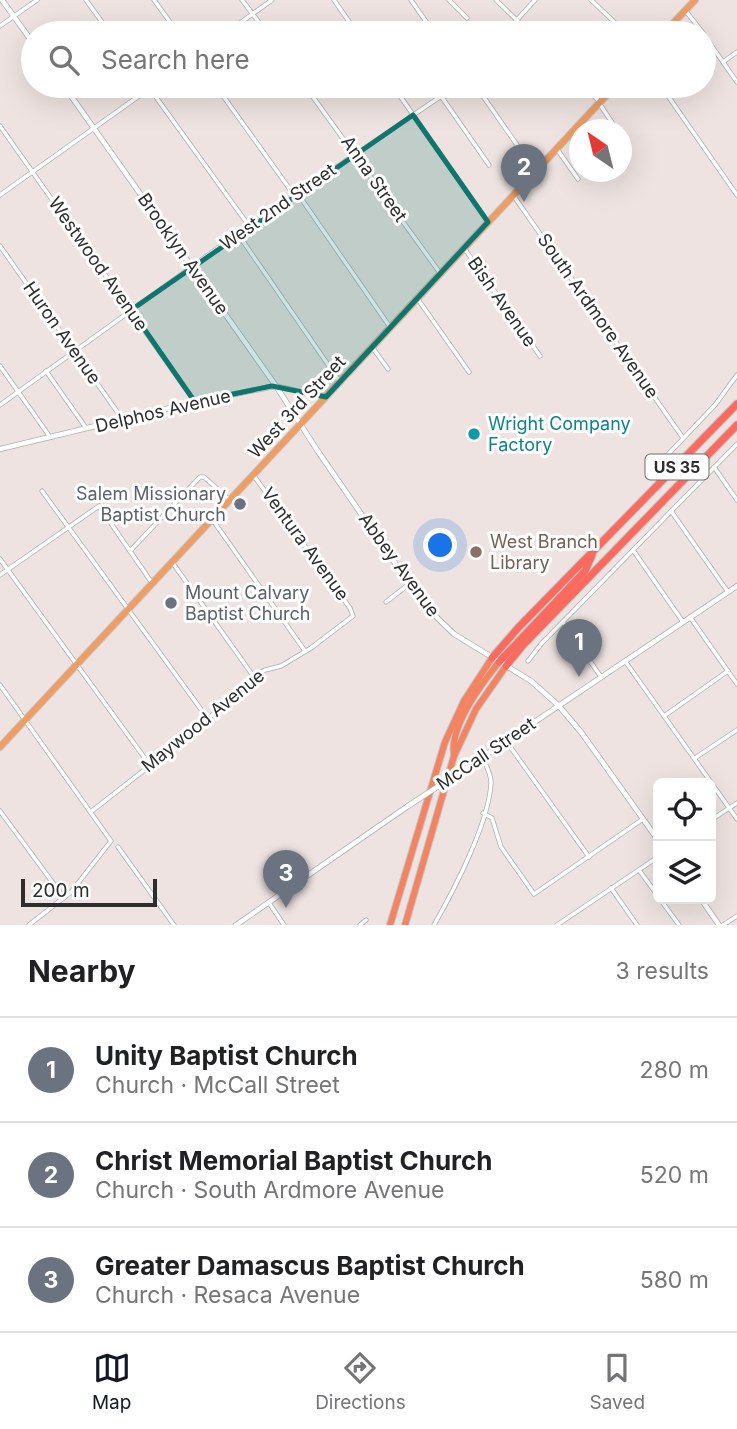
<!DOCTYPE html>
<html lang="en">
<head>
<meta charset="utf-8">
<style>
	:root { --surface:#fff; --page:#f2f2f2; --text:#202124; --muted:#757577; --line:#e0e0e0; --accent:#111827 }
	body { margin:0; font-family:Inter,sans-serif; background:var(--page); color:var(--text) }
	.controls { position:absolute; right:21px; bottom:21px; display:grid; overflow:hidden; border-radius:10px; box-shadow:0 7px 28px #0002 }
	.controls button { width:63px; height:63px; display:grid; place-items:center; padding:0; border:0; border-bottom:2px solid var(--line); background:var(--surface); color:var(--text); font:35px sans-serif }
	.compass { position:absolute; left:569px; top:119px; width:63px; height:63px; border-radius:50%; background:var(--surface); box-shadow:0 7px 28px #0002; rotate:325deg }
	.scale { position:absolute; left:21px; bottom:18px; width:136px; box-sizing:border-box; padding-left:7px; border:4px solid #2d2d2d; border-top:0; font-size:19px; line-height:24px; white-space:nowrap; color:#2d2d2d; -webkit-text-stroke:5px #fff; paint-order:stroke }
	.you { position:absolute; left:441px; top:546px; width:24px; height:24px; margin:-18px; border:5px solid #fff; border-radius:50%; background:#1a73e8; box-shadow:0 0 0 10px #1a73e833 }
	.badge { display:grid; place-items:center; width:46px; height:46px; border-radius:50%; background:var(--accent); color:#fff; font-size:23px; font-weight:700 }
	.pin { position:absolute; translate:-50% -58px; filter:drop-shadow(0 2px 4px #0008) }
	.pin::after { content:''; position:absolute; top:37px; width:24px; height:21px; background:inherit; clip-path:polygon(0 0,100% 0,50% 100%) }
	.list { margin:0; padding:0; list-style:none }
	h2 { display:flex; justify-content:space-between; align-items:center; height:91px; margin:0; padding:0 28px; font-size:30px }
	h2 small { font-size:23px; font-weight:400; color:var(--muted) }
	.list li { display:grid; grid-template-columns:46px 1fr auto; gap:21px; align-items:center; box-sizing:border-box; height:105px; padding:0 28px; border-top:2px solid var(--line) }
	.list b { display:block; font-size:26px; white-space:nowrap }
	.list p { margin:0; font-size:23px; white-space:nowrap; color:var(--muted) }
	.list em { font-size:23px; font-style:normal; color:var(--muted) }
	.icon { flex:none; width:38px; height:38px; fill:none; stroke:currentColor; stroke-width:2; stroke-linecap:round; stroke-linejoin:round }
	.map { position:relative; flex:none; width:737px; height:925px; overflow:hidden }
	.search { position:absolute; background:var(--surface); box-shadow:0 7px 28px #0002; left:21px; right:21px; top:21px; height:77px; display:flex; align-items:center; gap:18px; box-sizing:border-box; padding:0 24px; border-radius:38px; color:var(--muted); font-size:26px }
	.sheet { height:406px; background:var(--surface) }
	nav { display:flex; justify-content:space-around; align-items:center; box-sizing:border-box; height:98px; border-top:2px solid var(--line); background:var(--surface); font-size:19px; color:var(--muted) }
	nav a { display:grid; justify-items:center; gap:4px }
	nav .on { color:var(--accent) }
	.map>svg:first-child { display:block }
</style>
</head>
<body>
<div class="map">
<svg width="737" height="925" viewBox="0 0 737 925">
	<rect width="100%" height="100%" fill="#eee3e0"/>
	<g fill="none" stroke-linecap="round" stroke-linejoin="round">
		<g stroke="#a9b0b5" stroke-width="5">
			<g id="minor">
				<polyline points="86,0 110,33"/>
				<polyline points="154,0 178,33"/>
				<polyline points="242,0 267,33"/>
				<polyline points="334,0 357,33"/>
				<polyline points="411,0 434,33"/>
				<polyline points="449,0 467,18"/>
				<polyline points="496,0 530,33"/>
				<polyline points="591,0 626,33"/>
				<polyline points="685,10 703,33"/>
				<polyline points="0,26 37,0"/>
				<polyline points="226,33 272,0"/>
				<polyline points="505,33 535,0"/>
				<polyline points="704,35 737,82"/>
				<polyline points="723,62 737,52"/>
				<polyline points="148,86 249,226"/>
				<polyline points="216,86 294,195"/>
				<polyline points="305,86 440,273"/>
				<polyline points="393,86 488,222"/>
				<polyline points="476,86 535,171"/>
				<polyline points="583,86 600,102"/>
				<polyline points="661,86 737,195"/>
				<polyline points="441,96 489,165"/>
				<polyline points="599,103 617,130"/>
				<polyline points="0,126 195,402"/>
				<polyline points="557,149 578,179"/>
				<polyline points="298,194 390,327"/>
				<polyline points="0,195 153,86"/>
				<polyline points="513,195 683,438"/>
				<polyline points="238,234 340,382"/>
				<polyline points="0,246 123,420"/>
				<polyline points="464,248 540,356"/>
				<polyline points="417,298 469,372"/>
				<polyline points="372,347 388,369"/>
				<polyline points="0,366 50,437"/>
				<polyline points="46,371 86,428"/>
				<polyline points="276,386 326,397"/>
				<polyline points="0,405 222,245 456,86"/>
				<polyline points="657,466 715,405 737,375"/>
				<polyline points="714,467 737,500"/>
				<polyline points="42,491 208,719"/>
				<polyline points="671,511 728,592"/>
				<polyline points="212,519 305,651"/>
				<polyline points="633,550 683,622"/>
				<polyline points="130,551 200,477 204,477 230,500"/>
				<polyline points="0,559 149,764"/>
				<polyline points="172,562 254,677"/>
				<polyline points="0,575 99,506 152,583"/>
				<polyline points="386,602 409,584"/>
				<polyline points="690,617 737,684"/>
				<polyline points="563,622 601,677"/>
				<polyline points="528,661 542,643 737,444"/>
				<polyline points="625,661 737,819"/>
				<polyline points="0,685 111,841 71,892 29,925"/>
				<polyline points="664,716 728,671"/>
				<polyline points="506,741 589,857"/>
				<polyline points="695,758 737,730"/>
				<polyline points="0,811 64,898"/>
				<polyline points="92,811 203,724 248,680 265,670 281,666 311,648 353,616 350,608 254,476"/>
				<polyline points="483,813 492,818 501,847 534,894 643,819"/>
				<polyline points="711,820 737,803"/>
				<polyline points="118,847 174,925"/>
				<polyline points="639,870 658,896"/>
				<polyline points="611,888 637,925"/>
				<polyline points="660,899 679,925"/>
				<polyline points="269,903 284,925"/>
				<polyline points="360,925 366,920"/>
				<path d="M434 925C454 890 489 823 491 783 491 773 486 765 482 757"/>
				<polyline points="557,925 658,857"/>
				<polyline points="723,925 737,916"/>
			</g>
		</g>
		<g stroke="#a9b0b5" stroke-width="6">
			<g id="tertiary">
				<polyline points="2,0 33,43"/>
				<polyline points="64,86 276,386 317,450 424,605 454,634 531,681 558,705 581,732 658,840"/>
				<polyline points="0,449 195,402 275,386"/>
				<polyline points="460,772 737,586"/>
				<polyline points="701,899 719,925"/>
				<polyline points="236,925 408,806"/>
			</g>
		</g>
		<g stroke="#c4c4c4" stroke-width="8">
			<g id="primary">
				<polyline points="664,33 695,0"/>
				<polyline points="0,747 615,86"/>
			</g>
		</g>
		<g stroke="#c4c4c4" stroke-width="8">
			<g id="trunk">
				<path d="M454 754C450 726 482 683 499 662"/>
				<polyline points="390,925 445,742 464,701 492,658"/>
				<polyline points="405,925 454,756 476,709 506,666"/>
			</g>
		</g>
		<g stroke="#c4c4c4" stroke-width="9">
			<g id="motorway">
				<polyline points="492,658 518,628 737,404"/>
				<polyline points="499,662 585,571 592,555"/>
				<polyline points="506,666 523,645 737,425"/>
			</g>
		</g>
		<use href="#minor" stroke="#fff" stroke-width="3.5"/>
		<use href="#tertiary" stroke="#fff" stroke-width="4.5"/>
		<use href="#primary" stroke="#ee9e64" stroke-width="6"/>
		<use href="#trunk" stroke="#f48461" stroke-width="6"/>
		<use href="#motorway" stroke="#fb6a5e" stroke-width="7"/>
		<g stroke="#a9b0b5" stroke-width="6" stroke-linecap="butt">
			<polyline id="tertiary-bridge" points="408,806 460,772"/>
		</g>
		<use href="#tertiary-bridge" stroke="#fff" stroke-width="4.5"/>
	</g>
	<path fill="#0f766e" fill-opacity="0.2" stroke="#0f766e" stroke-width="5" stroke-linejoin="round" d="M413 115 488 222 326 397 272 386 195 402 131 310Z"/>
	<circle fill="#0f9aa8" stroke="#fff" stroke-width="2.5" cx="474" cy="434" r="7"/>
	<g fill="#6b7280" stroke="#fff" stroke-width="2.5">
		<circle cx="240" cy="504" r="7"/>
		<circle cx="171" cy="603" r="7"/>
	</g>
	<circle fill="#8d6e63" stroke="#fff" stroke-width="2.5" cx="476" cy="552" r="7"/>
	<g text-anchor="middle" stroke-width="6" stroke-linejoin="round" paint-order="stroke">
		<rect fill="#fff" stroke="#6c6c6c" stroke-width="2" x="645.5" y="454.5" width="63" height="25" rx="5"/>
		<g font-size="16" font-weight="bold" fill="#2d2d2d">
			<text x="677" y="473">US 35</text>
		</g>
		<g font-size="18" fill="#2d2d2d" stroke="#fff">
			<text transform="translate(374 179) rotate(55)" y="6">Anna Street</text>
			<text transform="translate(278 207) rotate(-35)" y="6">West 2nd Street</text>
			<text transform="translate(183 254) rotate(55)" y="6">Brooklyn Avenue</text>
			<text transform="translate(98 264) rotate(55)" y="6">Westwood Avenue</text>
			<text transform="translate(502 302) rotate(55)" y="6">Bish Avenue</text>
			<text transform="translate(598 316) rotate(55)" y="6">South Ardmore Avenue</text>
			<text transform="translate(62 333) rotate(55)" y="6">Huron Avenue</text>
			<text transform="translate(297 407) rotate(-47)" y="6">West 3rd Street</text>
			<text transform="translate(163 411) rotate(-13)" y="6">Delphos Avenue</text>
			<text transform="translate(305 544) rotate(54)" y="6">Ventura Avenue</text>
			<text transform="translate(399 565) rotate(54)" y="6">Abbey Avenue</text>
			<text transform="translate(203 721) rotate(-39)" y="6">Maywood Avenue</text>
			<text transform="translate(486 754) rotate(-34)" y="6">McCall Street</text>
		</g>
		<g font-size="18" fill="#0d838f" stroke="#fff" text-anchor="start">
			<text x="488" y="430">Wright Company<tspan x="488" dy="21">Factory</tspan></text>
		</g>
		<g font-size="18" fill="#5b616d" stroke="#fff" text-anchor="end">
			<text x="226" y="500">Salem Missionary<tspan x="226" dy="21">Baptist Church</tspan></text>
			<text x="185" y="599" text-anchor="start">Mount Calvary<tspan x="185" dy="21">Baptist Church</tspan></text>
		</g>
		<g font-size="18" fill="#785e54" stroke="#fff" text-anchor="start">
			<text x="490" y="548">West Branch<tspan x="490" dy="21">Library</tspan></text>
		</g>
	</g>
</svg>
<div class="controls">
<button><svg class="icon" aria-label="locate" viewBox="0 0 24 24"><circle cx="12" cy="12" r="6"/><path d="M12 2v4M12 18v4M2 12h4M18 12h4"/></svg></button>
<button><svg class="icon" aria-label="layers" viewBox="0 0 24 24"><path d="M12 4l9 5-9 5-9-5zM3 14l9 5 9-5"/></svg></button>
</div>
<svg class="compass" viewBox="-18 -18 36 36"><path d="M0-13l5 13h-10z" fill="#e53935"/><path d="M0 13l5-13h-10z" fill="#757577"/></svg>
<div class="scale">200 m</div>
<div class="you"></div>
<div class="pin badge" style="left:579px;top:677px;background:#6b7280">1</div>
<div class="pin badge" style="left:524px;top:202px;background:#6b7280">2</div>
<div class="pin badge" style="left:286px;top:908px;background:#6b7280">3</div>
<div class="search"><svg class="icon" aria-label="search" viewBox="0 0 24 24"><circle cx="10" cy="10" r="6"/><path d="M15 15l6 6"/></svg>Search here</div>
</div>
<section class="sheet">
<h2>Nearby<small>3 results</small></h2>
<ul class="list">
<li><span class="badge" style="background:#6b7280">1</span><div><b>Unity Baptist Church</b><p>Church · McCall Street</p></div><em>280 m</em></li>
<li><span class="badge" style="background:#6b7280">2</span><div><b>Christ Memorial Baptist Church</b><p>Church · South Ardmore Avenue</p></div><em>520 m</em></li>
<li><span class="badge" style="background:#6b7280">3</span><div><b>Greater Damascus Baptist Church</b><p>Church · Resaca Avenue</p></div><em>580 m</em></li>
</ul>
</section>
<nav>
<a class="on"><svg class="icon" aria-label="map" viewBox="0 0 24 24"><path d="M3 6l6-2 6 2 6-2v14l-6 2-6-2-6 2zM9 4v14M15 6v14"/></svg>Map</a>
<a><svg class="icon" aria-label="directions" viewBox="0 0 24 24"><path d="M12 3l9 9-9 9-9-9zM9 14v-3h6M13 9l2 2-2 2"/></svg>Directions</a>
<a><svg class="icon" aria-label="saved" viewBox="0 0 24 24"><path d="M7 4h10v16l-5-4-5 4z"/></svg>Saved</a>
</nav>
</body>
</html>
